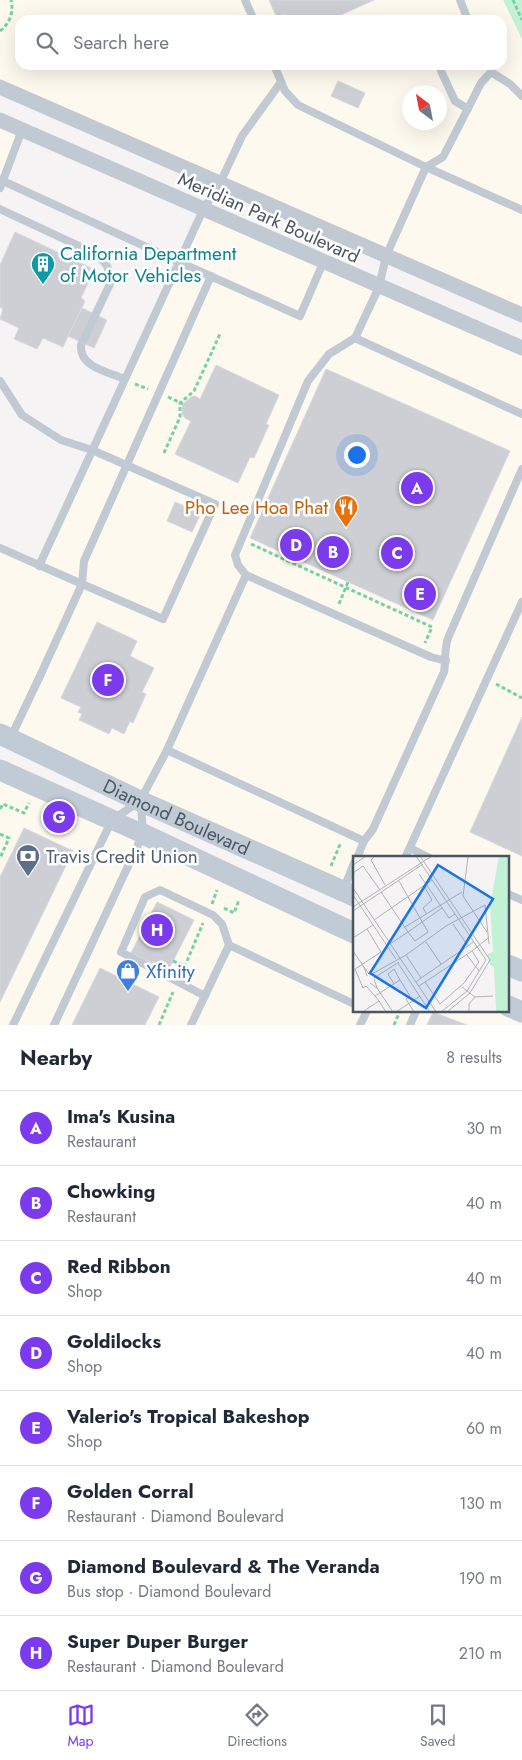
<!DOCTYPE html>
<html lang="en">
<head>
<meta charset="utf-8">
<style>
	:root { --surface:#fff; --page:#f6f6f7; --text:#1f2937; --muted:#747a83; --line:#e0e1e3; --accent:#7c3aed }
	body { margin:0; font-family:Jost,sans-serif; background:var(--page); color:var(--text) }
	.compass { position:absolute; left:402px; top:85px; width:45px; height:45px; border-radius:50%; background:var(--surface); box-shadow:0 5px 20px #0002; rotate:328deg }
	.you { position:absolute; left:356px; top:454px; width:18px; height:18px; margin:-12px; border:4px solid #fff; border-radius:50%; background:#1a73e8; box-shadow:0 0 0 8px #1a73e833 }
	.badge { display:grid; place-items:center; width:32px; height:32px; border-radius:50%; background:var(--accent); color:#fff; font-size:16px; font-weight:700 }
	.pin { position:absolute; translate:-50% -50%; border:2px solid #fff; box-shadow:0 1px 5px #0006 }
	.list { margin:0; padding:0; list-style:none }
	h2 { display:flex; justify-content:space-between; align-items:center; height:65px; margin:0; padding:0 20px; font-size:21px }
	h2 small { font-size:16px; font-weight:400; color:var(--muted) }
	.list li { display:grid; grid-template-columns:32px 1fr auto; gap:15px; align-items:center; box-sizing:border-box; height:75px; padding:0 20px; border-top:1px solid var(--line) }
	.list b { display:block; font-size:19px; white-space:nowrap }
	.list p { margin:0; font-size:16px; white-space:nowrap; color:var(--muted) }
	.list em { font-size:16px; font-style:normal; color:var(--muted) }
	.icon { flex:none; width:28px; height:28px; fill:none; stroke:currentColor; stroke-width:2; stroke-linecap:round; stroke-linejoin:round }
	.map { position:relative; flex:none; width:522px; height:1025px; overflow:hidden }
	.search { position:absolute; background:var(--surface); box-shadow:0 5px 20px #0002; left:15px; right:15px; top:15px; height:55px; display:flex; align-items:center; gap:12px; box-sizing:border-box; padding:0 18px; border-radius:15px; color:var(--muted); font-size:19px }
	.sheet { height:665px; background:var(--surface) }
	nav { display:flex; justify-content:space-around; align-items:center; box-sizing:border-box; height:70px; border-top:1px solid var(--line); background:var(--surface); font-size:14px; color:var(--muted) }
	nav a { display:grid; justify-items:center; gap:2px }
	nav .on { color:var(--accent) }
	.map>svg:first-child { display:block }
</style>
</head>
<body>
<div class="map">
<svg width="522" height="1025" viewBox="0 0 522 1025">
	<rect width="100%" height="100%" fill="#f5f3f3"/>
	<g fill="#fdf9ef" fill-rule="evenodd">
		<path d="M0 0H503L522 39V315L0 87ZM20 20H502V65H20ZM410 92H440V122H410Z"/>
		<polygon points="0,120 22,130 0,188"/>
		<polygon points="203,210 522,348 522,971 508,965 508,858 354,858 354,896 0,734 0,548 39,566"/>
		<polygon points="0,770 354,933 354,1011 522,1012 522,1025 0,1025"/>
	</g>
	<polygon fill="#c3f1d5" points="503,0 522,0 522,39"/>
	<g fill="#cdcfd5" stroke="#d7d9de">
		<polygon points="269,0 374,0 330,20 288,20 285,14 277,18"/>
		<polygon points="338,81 365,93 358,108 331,96"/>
		<polygon points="15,232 91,268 89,271 93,272 81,298 85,301 63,347 43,338 37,349 14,339 19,328 0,319 3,309 0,307 0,265"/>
		<polygon points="82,308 107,320 94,348 68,336"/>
		<polygon points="216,365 279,395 266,424 269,425 254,458 250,457 238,483 175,454 191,421 185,418 182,414 183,404 191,397 195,396 200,399"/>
		<polygon points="326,369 510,451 433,620 250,538"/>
		<polygon points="175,502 201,513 192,532 167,521"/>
		<polygon points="97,622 137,641 130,656 154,668 142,692 146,694 133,723 130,721 124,734 112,728 109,734 79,720 82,714 78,712 81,707 61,698"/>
		<polygon points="522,717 522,856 470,832"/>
		<polygon points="24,828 73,851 0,1002 0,877"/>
		<polygon points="157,902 194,920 168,971 131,953"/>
		<polygon points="100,968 159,997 145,1025 72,1025"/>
		<polygon points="433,1012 467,1025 427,1025"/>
	</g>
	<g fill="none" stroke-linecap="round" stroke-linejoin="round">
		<g stroke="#7ad0a6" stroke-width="3" stroke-dasharray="4 2.5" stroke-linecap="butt">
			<polyline points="513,0 522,20"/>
			<path d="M0 31C10 23 14 12 11 0"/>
			<polyline points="135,384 148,389"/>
			<polyline points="168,397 183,404"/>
			<polyline points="164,453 180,417 180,403 194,391 220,334"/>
			<polyline points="251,544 432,627 425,643"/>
			<polyline points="339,604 348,582"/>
			<polyline points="496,684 522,698"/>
			<polyline points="0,809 3,804 24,813 29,803"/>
			<polyline points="0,834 9,838 0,858"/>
			<polyline points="331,866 341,842"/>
			<polyline points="212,904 217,890"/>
			<polyline points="224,908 234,913 239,900"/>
			<polyline points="173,961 185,966"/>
			<polyline points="182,973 203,923"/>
			<polyline points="159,1025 173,992"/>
			<polyline points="394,1025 400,1011"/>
		</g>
		<g stroke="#c1cad2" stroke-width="8">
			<polyline points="245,0 254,20"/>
			<polyline points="460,0 468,20"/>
			<polyline points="274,65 285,91 298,105 426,167 522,210"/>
			<polyline points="441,71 455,101 468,109"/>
			<polyline points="0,181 3,181 179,262 300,316 323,263"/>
			<polyline points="0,188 22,130"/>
			<path d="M0 209 94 253C107 263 110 267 110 284L81 345C79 367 108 372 125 379"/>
			<polyline points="355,338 522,414"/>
			<polyline points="0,381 22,415 61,440 92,450 215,504 163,619 82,584 40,676 11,737"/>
			<polyline points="0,548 82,584 84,561 211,276"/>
			<polyline points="39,566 203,210 220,183 242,136 281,82"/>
			<polyline points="246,575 431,657 446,661"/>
			<polyline points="167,750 364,841 357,858"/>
			<path d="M364 841 373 829 444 672C446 660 444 650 448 638L522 469"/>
			<polyline points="410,848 430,858"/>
			<polyline points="405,858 522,602"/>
			<polyline points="343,891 354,863"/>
			<polyline points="508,894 522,900"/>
			<polyline points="205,996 121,952 145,897 160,890 213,915 222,924 229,945"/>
			<polyline points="13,1025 112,820 140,801 167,750 246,575 238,565 235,555 308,381 329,354 355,338 379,287 386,256 426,167 443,157 481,83 491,72 510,84 522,96"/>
			<polyline points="54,1025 143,834 141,805"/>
			<polyline points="191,1025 229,945 354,1004"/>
			<polyline points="360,1025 367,1011"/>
			<polyline points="410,1025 416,1011"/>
		</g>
		<g stroke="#c1cad2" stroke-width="15">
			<polyline points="0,87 522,315"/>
			<polyline points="0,120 522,348"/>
		</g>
		<polyline stroke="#c1cad2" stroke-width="19" points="112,820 143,834"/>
		<g stroke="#c1cbd6" stroke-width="21">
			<path id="s1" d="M0 734 140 801 354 896"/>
			<polyline points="0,770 112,820"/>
			<polyline points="143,834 354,933"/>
			<polyline points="508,965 522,971"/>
			<polyline points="508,1006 522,1012"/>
		</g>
	</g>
	<defs>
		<g id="building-pin" transform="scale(1.25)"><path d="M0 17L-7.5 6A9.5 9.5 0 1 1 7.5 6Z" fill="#0f9aa8" stroke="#fff"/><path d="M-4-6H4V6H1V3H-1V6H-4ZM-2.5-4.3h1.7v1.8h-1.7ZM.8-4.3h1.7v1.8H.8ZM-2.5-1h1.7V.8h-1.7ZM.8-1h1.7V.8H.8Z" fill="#fff"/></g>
		<g id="restaurant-pin" transform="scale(1.25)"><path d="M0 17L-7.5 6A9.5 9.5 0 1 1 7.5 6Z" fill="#e8710a" stroke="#fff"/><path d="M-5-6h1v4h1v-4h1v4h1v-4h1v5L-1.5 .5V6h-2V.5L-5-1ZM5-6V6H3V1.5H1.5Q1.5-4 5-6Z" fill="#fff"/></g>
		<g id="bank-pin" transform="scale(1.25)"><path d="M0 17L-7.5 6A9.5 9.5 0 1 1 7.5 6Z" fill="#5c6f8a" stroke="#fff"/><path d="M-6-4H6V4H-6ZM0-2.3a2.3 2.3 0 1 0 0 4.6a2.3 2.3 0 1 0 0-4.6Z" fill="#fff"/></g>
		<g id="shop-pin" transform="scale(1.25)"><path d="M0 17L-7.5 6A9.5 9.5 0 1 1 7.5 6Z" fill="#3f7fe0" stroke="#fff"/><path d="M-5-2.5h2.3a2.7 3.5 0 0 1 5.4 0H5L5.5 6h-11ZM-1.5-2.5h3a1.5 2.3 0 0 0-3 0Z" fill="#fff"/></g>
	</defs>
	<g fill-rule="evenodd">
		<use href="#building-pin" x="43" y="264"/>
		<use href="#restaurant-pin" x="346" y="507"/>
		<use href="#bank-pin" x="28" y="856"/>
		<use href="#shop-pin" x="128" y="971"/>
	</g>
	<g text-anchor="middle" stroke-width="5" stroke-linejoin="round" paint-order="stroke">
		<g font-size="19" fill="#4a5661" stroke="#fff">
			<text transform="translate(269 217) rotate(24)" y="7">Meridian Park Boulevard</text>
			<text dy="7" stroke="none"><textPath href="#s1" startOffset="195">Diamond Boulevard</textPath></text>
		</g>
		<g font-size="19" fill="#0d838f" stroke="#fff" text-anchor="start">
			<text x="60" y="260">California Department<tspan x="60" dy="22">of Motor Vehicles</tspan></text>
		</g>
		<g font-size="19" fill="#c56008" stroke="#fff" text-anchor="end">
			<text x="328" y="514">Pho Lee Hoa Phat</text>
		</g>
		<g font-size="19" fill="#4e5e75" stroke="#fff" text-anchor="start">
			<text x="46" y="863">Travis Credit Union</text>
		</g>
		<g font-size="19" fill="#366cbe" stroke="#fff" text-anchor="start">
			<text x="146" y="978">Xfinity</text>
		</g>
	</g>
	<g transform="translate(353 856)">
		<rect width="156" height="156" fill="#f5f3f3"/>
		<path d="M146 0H156V156H143L141 111 137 109 134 98 140 96 137 50Z" fill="#c3f1d5"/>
		<path fill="none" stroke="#b1b4b9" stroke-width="1" d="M22 0 18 4 32 29M63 0 133 104 114 135 88 156M67 0 137 104 117 137 94 156M107 0 115 1 110 40 134 76M0 9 13 0M0 17 10 10 27 34M66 18 96 62 102 58M71 30 79 44 70 52 73 57M0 32 83 156M28 36 55 76 89 52M0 39 43 103M0 51 79 0M0 55 70 8M21 64 79 24M100 68 115 90 121 85M52 71 109 36M14 73 28 96 2 113 10 132 13 130 22 140M0 82 20 69M73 86 88 108M37 88 55 76 62 85 75 76 46 25M0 95 11 111M53 99 68 122 63 126M114 99 126 115M45 107 77 156M19 118 53 99 93 70 132 49 136 88M14 120 11 111 16 118M21 122 46 106M68 122 115 90M72 126 87 148 111 127 126 106 119 95 135 82M17 127 24 132 21 123M41 128 35 118 41 113 47 124M66 130 119 95M109 131 122 141 116 148V156M24 132 40 156M122 141 140 140M26 145 22 140 47 124 57 140 53 143 61 156M11 155 26 145 33 156M43 156 67 140"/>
		<path fill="#1a73e8" fill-opacity="0.15" stroke="#1a73e8" stroke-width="2.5" d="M85 9 140 43 73 152 17 117Z"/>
		<rect width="156" height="156" fill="none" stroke="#4a5661" stroke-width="2.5"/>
	</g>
</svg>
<svg class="compass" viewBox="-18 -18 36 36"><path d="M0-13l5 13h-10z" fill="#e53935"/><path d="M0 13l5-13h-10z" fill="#747a83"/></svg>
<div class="you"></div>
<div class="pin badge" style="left:417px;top:488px">A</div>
<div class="pin badge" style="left:333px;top:552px">B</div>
<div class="pin badge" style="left:397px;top:553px">C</div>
<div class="pin badge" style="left:296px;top:545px">D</div>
<div class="pin badge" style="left:420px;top:594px">E</div>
<div class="pin badge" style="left:108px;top:680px">F</div>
<div class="pin badge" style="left:59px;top:817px">G</div>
<div class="pin badge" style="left:157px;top:930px">H</div>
<div class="search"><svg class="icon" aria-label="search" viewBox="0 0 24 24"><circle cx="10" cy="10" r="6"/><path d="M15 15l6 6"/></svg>Search here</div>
</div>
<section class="sheet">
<h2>Nearby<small>8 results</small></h2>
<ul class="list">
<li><span class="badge">A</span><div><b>Ima's Kusina</b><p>Restaurant</p></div><em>30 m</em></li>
<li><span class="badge">B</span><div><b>Chowking</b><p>Restaurant</p></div><em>40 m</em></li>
<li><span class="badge">C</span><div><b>Red Ribbon</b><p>Shop</p></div><em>40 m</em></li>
<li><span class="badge">D</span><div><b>Goldilocks</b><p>Shop</p></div><em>40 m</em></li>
<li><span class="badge">E</span><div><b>Valerio's Tropical Bakeshop</b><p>Shop</p></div><em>60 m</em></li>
<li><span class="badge">F</span><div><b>Golden Corral</b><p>Restaurant · Diamond Boulevard</p></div><em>130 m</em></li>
<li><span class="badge">G</span><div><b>Diamond Boulevard &amp; The Veranda</b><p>Bus stop · Diamond Boulevard</p></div><em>190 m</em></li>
<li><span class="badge">H</span><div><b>Super Duper Burger</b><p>Restaurant · Diamond Boulevard</p></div><em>210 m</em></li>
</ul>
</section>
<nav>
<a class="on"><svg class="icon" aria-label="map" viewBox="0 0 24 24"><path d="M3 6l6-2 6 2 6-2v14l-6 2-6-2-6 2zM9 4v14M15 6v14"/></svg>Map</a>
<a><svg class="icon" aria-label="directions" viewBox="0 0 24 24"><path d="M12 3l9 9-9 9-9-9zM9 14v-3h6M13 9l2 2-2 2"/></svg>Directions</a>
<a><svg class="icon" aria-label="saved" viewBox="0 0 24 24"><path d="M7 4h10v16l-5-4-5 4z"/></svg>Saved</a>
</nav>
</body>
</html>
